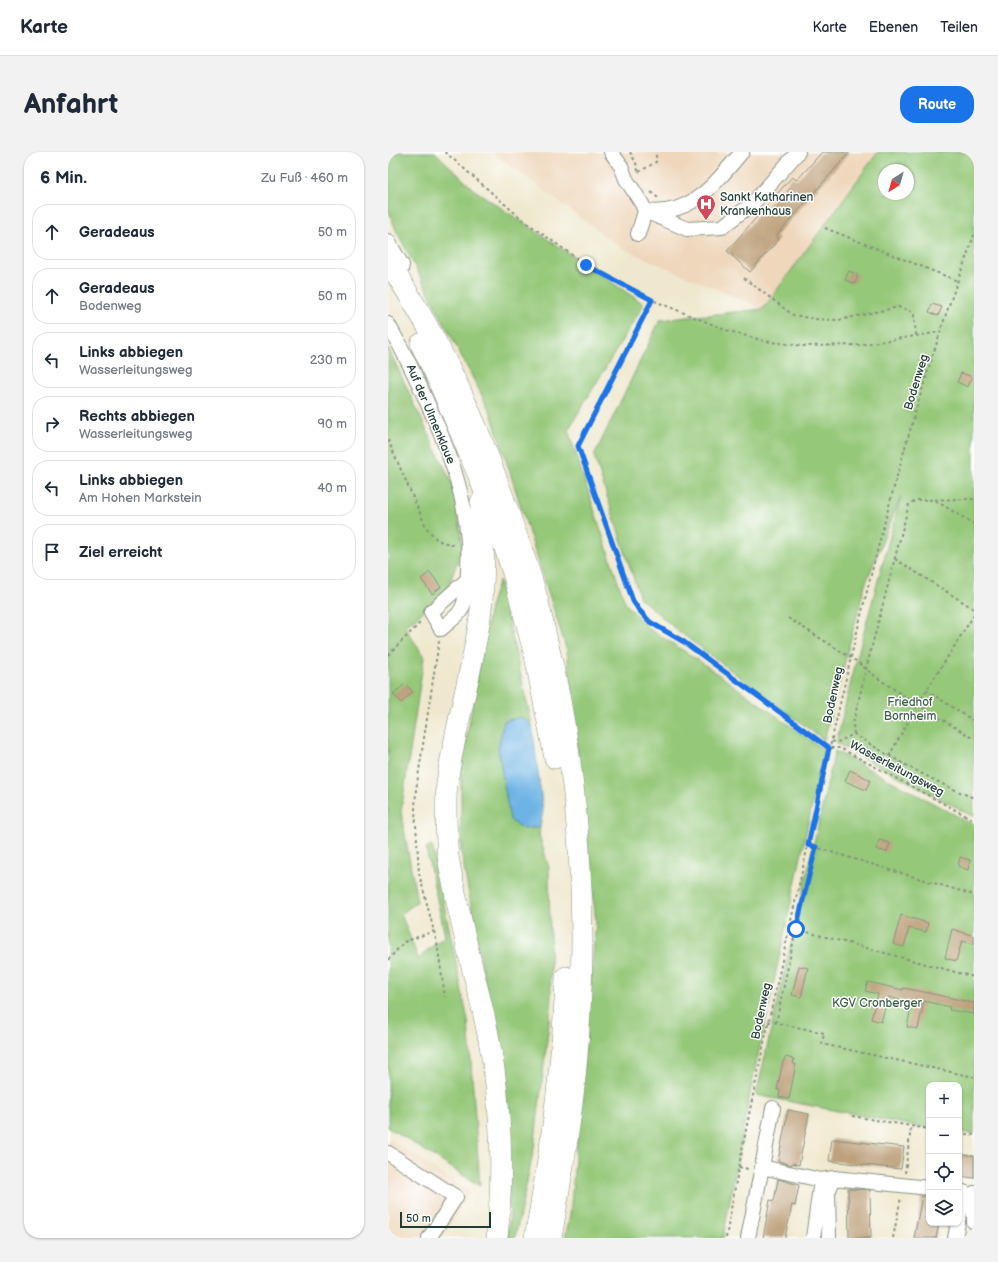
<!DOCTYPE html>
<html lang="de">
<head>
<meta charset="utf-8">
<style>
	:root { --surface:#fff; --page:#f2f2f3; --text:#1f2937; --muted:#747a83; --line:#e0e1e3; --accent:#1a73e8 }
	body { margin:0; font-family:"Balsamiq Sans",sans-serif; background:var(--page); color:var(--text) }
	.controls { position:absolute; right:12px; bottom:12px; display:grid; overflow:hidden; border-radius:8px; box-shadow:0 1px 3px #0004 }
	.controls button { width:36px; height:36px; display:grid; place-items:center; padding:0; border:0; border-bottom:1px solid var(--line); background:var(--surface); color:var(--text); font:20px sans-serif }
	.compass { position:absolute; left:490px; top:12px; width:36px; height:36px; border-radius:50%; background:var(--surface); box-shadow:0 1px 3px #0004; rotate:217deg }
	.scale { position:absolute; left:12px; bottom:10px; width:91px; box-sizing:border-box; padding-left:4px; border:2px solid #1f3d34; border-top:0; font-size:11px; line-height:14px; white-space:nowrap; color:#1f3d34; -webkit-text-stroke:3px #fff; paint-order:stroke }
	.stop { position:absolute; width:12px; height:12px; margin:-9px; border:3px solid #1a73e8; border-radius:50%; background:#fff }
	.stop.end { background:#1a73e8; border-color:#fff; box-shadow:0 1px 4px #0008 }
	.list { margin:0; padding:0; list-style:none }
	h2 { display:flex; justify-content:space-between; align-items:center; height:52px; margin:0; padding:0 16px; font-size:17px }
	h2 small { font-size:13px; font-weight:400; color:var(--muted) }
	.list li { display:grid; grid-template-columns:26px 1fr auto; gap:12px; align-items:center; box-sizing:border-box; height:56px; margin:0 8px 8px; padding:0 8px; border:1px solid var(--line); border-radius:16px }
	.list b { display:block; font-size:15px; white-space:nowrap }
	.list p { margin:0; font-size:13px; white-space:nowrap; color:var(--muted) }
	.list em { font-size:13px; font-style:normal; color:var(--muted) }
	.icon { flex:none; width:22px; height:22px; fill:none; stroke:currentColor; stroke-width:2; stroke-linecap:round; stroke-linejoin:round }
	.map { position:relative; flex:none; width:586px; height:1086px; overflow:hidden; border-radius:16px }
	header { display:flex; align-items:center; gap:24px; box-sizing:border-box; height:56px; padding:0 20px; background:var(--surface); border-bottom:1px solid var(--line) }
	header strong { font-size:19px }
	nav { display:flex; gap:22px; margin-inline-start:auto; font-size:14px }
	.intro { display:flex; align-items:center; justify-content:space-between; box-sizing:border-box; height:96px; padding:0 24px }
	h1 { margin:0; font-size:28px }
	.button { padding:10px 18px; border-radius:16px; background:var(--accent); color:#fff; font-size:14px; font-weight:700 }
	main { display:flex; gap:24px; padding:0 24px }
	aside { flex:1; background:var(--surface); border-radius:16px; box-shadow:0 1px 3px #0004 }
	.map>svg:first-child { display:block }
</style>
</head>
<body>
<header>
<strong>Karte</strong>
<nav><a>Karte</a><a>Ebenen</a><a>Teilen</a></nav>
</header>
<div class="intro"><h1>Anfahrt</h1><a class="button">Route</a></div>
<main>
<aside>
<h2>6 Min.<small>Zu Fuß · 460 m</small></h2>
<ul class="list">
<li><svg class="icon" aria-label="ahead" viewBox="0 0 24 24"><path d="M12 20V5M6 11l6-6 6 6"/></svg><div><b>Geradeaus</b></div><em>50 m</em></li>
<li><svg class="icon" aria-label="ahead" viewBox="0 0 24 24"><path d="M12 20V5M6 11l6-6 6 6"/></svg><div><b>Geradeaus</b><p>Bodenweg</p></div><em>50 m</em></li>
<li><svg class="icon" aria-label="left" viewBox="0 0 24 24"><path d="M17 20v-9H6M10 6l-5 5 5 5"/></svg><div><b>Links abbiegen</b><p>Wasserleitungsweg</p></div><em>230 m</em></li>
<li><svg class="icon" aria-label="right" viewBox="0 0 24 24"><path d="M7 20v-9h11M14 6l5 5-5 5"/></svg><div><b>Rechts abbiegen</b><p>Wasserleitungsweg</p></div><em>90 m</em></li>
<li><svg class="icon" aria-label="left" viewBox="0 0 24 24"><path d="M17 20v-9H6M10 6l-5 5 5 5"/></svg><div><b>Links abbiegen</b><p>Am Hohen Markstein</p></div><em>40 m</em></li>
<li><svg class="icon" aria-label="arrive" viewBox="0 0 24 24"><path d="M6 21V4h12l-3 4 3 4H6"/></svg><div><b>Ziel erreicht</b></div></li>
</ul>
</aside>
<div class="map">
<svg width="586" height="1086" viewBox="0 0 586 1086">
	<rect width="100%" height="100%" fill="#fff"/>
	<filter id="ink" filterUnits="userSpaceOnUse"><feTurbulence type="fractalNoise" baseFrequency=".025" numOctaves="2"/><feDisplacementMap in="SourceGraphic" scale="8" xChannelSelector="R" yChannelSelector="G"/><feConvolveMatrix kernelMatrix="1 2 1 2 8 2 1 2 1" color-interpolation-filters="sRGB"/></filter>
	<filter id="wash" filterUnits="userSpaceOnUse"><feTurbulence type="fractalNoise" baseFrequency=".012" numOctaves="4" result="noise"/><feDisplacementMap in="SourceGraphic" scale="16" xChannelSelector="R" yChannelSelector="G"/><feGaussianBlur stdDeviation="0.9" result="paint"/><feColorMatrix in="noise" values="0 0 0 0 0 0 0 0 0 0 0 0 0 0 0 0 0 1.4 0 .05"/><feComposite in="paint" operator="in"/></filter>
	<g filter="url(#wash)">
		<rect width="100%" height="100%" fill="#efe8ce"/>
		<g fill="#eed7bb">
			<polygon points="104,0 490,0 375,157 233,96"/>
			<polygon points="0,986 82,1040 55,1086 0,1086"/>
		</g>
		<g fill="#95c879" stroke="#5a8256" fill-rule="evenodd">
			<polygon points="0,0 47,0 85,37 256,152 180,278 237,451 260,476 313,510 436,598 363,936 335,1086 177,1086 182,1063 208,770 179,499 103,261 8,78 0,57"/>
			<path d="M490 0H586V665L448 591 468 509 513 344 477 433 436 588 289 478 252 446 206 304 272 168 375 157ZM496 18H520V42H496Z"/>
			<polygon points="0,196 66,336 75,395 58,440 17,475 36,505 13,660 29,750 13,762 31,808 36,801 57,784 38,697 44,693 80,869 92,1034 0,975"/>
			<polygon points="111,428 144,573 133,565 135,677 152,675 151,683 161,716 163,855 146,996 127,1086 119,1086 122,1063 112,916 85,764 73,699 73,617 102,455"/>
			<polygon points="447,599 586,673 586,982 571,980 571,933 541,933 541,976 521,973 368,943"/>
		</g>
		<polygon fill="#6db3e4" stroke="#46788c" points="133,565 144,573 155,659 152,675 135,677 122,668 110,596 116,569"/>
		<g id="blocks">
			<g fill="#bea27d">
				<polygon points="434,0 462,0 388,84 391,87 362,120 339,99 404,25 409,28"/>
				<polygon points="461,119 470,123 467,132 457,128"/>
				<polygon points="544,152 554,155 550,164 541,160"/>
				<polygon points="573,221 584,225 580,235 569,230"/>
				<polygon points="42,420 53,435 44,442 33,427"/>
				<polygon points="17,532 25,540 13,551 5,542"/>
				<polygon points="462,618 482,628 478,638 457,629"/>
				<polygon points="491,688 502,691 499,700 488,697"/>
				<polygon points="572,705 582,708 580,718 570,714"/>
				<polygon points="513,763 540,771 538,780 521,776 516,795 505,792"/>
				<polygon points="564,777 586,784 586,792 574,789 568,809 557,806"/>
				<polygon points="411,814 420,816 413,845 404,843"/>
				<polygon points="480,830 515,838 515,836 536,840 586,851 586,862 561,858 562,855 536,849 530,877 519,875 524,851 500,845 493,870 483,867 490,842 477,839"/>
				<polygon points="397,905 406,907 405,912 408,912 401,947 391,945 392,938 389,938 395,909 396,909"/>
				<polygon points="400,958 421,962 411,1013 404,1011 404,1013 390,1009"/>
				<polygon points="444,987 516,995 513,1017 441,1009"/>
				<polygon points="571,1002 586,1004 586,1026 571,1024"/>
				<polygon points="390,1027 411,1033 407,1054 404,1053 397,1086 375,1086 382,1048 386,1049"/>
				<polygon points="460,1037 482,1038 483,1086 461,1086"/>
				<polygon points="534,1044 541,1044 541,1071 551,1071 548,1086 526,1086"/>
			</g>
		</g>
	</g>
	<g filter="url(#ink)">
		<use href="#blocks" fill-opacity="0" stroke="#879281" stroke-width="1"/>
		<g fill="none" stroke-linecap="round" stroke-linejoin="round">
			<g stroke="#879281" stroke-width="16">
				<g id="minor">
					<polyline points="223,0 233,14 238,27 254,52 257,59 250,82"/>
					<path d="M354 0C327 31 304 65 257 59L299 77 334 75 365 51 410 0"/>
					<polyline points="0,89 14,113 13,118"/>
					<path d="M0 172C14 197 27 222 38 248 59 293 77 340 80 390 81 400 80 410 80 420 79 432 79 452 71 461 66 467 58 472 53 477L43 460 80 427"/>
					<polyline points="0,1001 68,1045 41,1086"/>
					<polyline points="374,1015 385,956"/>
					<polyline points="586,1041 586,1070"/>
					<polyline points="571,1065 576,1040"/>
					<polyline points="360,1086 374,1015 433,1028 446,1026"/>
					<polyline points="425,1086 433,1028"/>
					<polyline points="441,1086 440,1040 446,1026 541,1036"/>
					<polyline points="567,1086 570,1071"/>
				</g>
			</g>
			<g stroke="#879281" stroke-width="22">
				<g id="highway">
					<path d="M0 109C14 132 29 155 42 179 76 240 102 305 124 371 134 398 144 426 151 454 158 485 166 517 172 548 194 665 199 786 189 904 184 965 173 1026 163 1086"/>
					<polyline points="33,192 48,223 92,327 114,387 126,424 147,504 167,606"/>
					<path d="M93 350C95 389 98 426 92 465 84 521 67 575 59 631 57 650 58 671 59 691 59 705 63 721 66 735 74 776 84 815 94 855 112 930 117 1009 109 1086"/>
					<path d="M147 1086C163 999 175 913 178 825"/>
				</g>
			</g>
			<g stroke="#879281" stroke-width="2" stroke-dasharray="3 3" stroke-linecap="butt">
				<polyline points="57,0 135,68 198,113 264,148 338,178 376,189 415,194 471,193 552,180"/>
				<polyline points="242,0 248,11 251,22"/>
				<polyline points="251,20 268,10 268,0"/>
				<polyline points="263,40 270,46"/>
				<polyline points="437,76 570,129"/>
				<polyline points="356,126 405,163 427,167 451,168 510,155 521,158 526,163 528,183"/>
				<polyline points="264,148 190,294 245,449 251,458 262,470 296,490 437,594 441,596 452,596 586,668"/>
				<polyline points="0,288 38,375 49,388 67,394"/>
				<polyline points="548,349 586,372"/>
				<polyline points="507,407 586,457"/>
				<path d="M400 466 468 509C504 539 546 562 586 587"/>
				<polyline points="51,489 28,638 27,657 31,721 49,791 57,845"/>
				<polyline points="0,503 33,470"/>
				<polyline points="538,538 586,569"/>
				<polyline points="466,582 465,572 478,517 521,352 528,348 586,347"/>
				<path d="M444 589 448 591 466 582C504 606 544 629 586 646"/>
				<polyline points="501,604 530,552 586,463"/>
				<polyline points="420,693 586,743"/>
				<polyline points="408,777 428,695"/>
				<polyline points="0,808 16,790 46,779"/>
				<polyline points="380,870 385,870 436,881 434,892 586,925"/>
				<polyline points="388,871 408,777 586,825"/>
				<polyline points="464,964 541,977"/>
				<polyline points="571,981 586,983"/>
				<polyline points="351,1015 360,1017"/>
				<polyline points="517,1021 523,975"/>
				<path d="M338 1086C361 951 392 818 422 684 460 515 498 346 552 181 562 148 575 116 586 83"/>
				<polyline points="505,1086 513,1045"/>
			</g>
			<use href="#minor" stroke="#fff" stroke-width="14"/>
			<use href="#highway" stroke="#fff" stroke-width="21"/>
		</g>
	</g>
	<g fill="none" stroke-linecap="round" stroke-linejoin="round" filter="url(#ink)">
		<polyline stroke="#1a73e8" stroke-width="5" points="198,113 264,148 190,294 245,449 251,458 262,470 296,490 441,596 420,693 428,695 408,777"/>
	</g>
	<defs>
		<g id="hospital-pin" transform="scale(1)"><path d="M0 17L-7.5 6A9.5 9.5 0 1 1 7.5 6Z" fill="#d1495b" stroke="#fff"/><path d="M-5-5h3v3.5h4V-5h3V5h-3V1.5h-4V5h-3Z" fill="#fff"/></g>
	</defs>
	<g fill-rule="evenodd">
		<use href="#hospital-pin" x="318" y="52"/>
	</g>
	<g text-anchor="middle" stroke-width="3" stroke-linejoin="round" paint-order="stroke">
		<g font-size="12" fill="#1f3d34" stroke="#fff" text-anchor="start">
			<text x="332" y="49">Sankt Katharinen<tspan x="332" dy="14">Krankenhaus</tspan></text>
		</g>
		<g font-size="12" fill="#1f3d34" stroke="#fff">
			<text transform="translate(528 230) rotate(-73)" y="4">Bodenweg</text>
			<text transform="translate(43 262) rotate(67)" y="4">Auf der Ulmenklaue</text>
			<text transform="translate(445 543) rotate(-78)" y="4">Bodenweg</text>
			<text transform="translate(509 616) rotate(28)" y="4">Wasserleitungsweg</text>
			<text transform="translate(373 859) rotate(-78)" y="4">Bodenweg</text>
		</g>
		<g font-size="12" fill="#3c6045" stroke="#fff">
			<text x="522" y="554">Friedhof<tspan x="522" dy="14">Bornheim</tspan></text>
			<text x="489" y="855">KGV Cronberger</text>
		</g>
	</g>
</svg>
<div class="controls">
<button>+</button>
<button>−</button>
<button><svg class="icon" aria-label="locate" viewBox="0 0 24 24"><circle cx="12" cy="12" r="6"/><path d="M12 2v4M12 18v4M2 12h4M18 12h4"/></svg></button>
<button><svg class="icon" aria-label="layers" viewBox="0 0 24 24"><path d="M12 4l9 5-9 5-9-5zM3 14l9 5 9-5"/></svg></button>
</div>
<svg class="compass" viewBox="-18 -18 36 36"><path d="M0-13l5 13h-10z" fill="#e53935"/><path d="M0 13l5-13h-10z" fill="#747a83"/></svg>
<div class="scale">50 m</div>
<div class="stop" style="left:408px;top:777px"></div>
<div class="stop end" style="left:198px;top:113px"></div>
</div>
</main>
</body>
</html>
